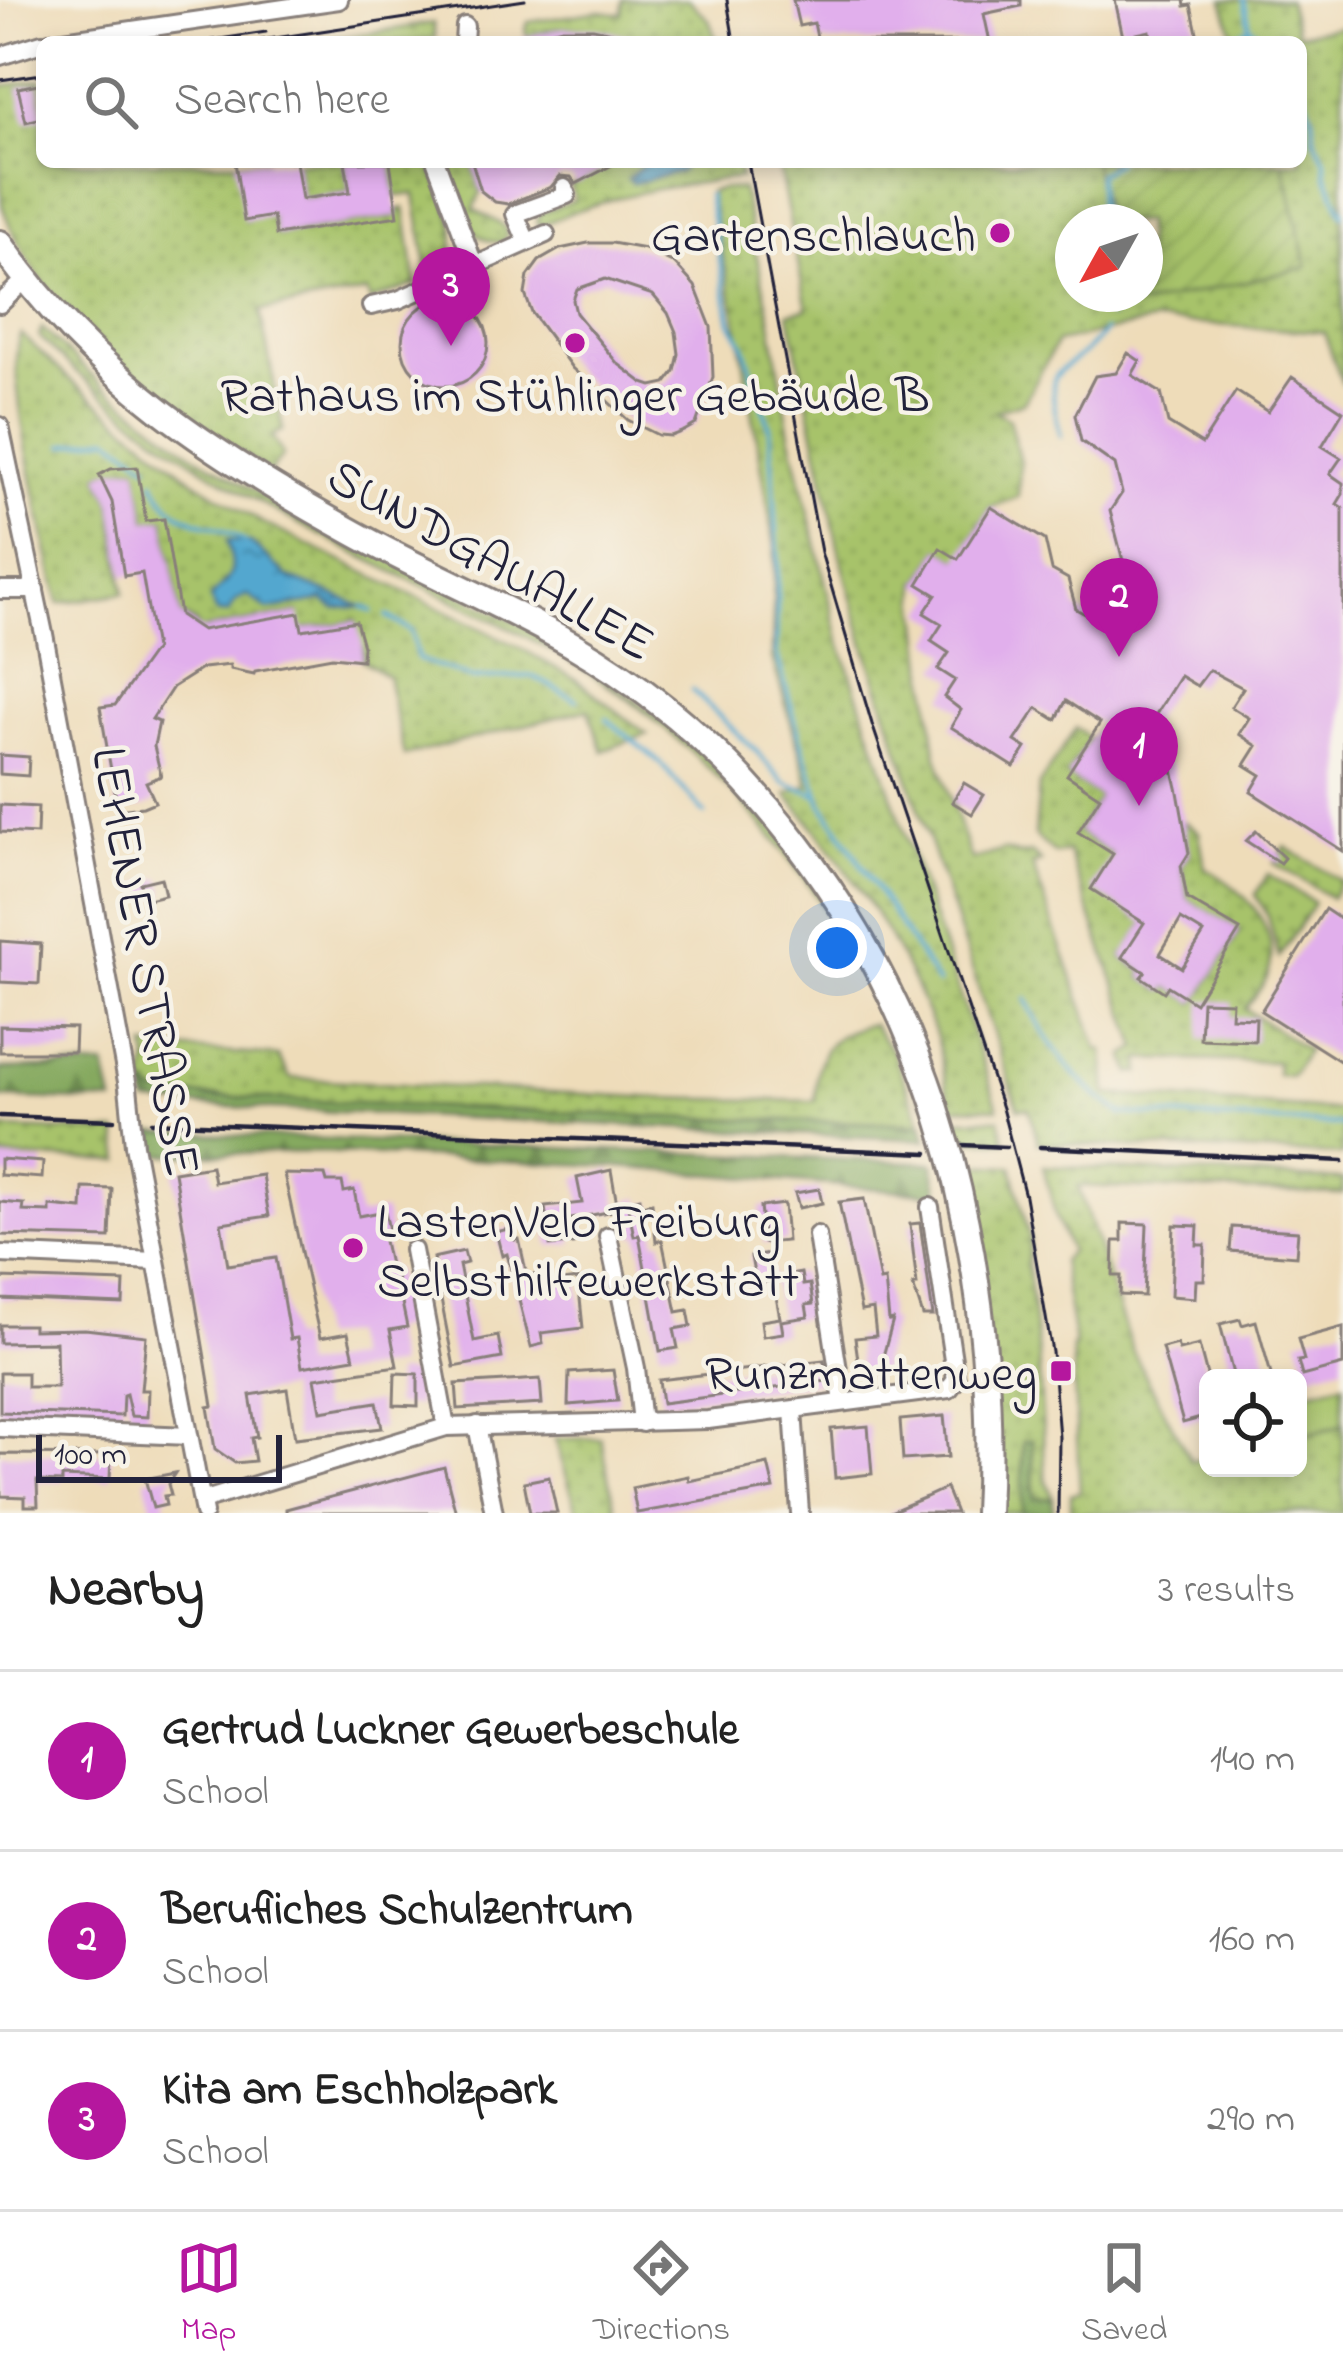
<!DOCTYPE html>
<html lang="en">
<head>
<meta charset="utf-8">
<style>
	:root { --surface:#fff; --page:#f2f2f2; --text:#222; --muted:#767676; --line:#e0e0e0; --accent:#b5179e }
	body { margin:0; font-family:"Indie Flower",sans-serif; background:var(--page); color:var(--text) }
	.controls { position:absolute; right:36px; bottom:36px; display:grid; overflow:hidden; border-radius:18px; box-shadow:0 6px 18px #0003 }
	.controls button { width:108px; height:108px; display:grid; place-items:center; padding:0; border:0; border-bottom:3px solid var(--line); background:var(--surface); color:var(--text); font:60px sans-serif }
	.compass { position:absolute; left:1055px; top:204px; width:108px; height:108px; border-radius:50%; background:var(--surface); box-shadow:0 6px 18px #0003; rotate:230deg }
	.scale { position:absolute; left:36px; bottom:30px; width:246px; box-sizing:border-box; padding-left:12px; border:6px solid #22223b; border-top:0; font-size:33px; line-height:42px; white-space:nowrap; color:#22223b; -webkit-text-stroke:9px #f7f3e8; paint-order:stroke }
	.you { position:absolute; left:837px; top:948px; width:42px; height:42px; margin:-30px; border:9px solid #fff; border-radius:50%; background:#1a73e8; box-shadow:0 0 0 18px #1a73e833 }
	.badge { display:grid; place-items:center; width:78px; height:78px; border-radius:50%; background:var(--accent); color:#fff; font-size:39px; font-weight:700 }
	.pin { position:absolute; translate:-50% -99px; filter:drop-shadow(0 3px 6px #0008) }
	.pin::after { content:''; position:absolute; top:63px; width:42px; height:36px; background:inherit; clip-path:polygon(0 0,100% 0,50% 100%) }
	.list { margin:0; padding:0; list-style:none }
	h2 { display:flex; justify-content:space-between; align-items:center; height:156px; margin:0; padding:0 48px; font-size:51px }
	h2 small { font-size:39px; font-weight:400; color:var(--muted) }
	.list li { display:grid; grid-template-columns:78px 1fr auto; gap:36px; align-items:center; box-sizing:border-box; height:180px; padding:0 48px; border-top:3px solid var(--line) }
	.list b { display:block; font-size:45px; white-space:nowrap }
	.list p { margin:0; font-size:39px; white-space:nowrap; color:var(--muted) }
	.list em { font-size:39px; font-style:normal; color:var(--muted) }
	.icon { flex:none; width:66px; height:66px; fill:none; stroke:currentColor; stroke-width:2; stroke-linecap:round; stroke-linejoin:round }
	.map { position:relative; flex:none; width:1343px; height:1513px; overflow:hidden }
	.search { position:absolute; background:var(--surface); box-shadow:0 6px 18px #0003; left:36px; right:36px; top:36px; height:132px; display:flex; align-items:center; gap:30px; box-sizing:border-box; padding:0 42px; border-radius:18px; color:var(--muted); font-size:45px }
	.sheet { height:696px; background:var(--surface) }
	nav { display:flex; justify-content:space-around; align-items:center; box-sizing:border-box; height:168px; border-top:3px solid var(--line); background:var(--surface); font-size:33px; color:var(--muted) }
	nav a { display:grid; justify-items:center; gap:6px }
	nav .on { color:var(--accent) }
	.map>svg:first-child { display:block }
</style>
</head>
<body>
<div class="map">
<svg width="1343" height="1513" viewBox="0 0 1343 1513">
	<defs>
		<pattern id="grass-dots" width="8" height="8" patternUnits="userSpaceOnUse" patternTransform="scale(3)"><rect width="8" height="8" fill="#a7c36a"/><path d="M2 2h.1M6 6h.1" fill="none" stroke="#8fa75d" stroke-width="1.8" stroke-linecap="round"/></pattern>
		<pattern id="forest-firs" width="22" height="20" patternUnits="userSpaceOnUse" patternTransform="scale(3)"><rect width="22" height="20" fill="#85a95e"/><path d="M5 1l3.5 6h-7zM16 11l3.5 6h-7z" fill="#6c894f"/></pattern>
		<pattern id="garden-furrows" width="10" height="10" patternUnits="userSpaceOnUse" patternTransform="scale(3)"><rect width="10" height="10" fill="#a7c36a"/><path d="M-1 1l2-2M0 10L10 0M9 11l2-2" fill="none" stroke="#8fa75d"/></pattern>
		<pattern id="water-ripples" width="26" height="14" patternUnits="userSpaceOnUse" patternTransform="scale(3)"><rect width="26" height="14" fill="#53a7cf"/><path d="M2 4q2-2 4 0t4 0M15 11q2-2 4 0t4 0" fill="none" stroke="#4488a9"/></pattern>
	</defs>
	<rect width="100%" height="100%" fill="#f7f3e8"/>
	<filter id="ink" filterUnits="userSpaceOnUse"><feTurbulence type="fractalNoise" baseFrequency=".00833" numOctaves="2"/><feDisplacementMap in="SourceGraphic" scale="24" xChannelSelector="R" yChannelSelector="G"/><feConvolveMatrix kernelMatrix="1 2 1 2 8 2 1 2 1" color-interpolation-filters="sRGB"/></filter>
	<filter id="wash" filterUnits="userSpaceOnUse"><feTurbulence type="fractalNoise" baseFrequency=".004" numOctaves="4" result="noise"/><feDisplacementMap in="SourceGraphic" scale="48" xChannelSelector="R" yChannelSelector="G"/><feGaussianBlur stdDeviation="2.7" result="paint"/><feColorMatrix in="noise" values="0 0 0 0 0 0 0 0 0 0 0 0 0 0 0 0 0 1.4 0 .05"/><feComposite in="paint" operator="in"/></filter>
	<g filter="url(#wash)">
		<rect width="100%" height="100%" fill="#eedcb9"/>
		<g fill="url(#grass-dots)" stroke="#647252" stroke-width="3" fill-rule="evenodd">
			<path d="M623 0H689L709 20 717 42C693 42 665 46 641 42 597 36 575 17 529 37L525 32 528 22 600 11 622 14Z"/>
			<path d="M1223 0H1288L1297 34 1343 26V386L1324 332 1156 321 1057 342 1024 402 995 411 1009 419 1020 462 1018 497 991 507 969 543 976 570 940 549 918 584 917 598 936 753 971 860 1004 850 1020 855 1031 853 1041 862 1032 865 1098 1049 1104 1050 1107 1094 1343 1111V1155L1038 1143 1029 1108H1018L865 646 838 547 789 313 807 309 778 162H1301V42H1201L1233 33ZM1073 222H1145V294H1073Z"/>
			<polygon points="433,23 435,38 409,42 313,42"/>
			<path d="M42 80V162H265L277 235 397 216V210L405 208 416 284 370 301 367 292 260 311 283 430 272 436 283 455 270 472C171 406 42 324 2 205 0 180 0 115 0 86Z"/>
			<polygon points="296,162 345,162 350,192 302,199"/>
			<path d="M390 162H427C449 198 473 252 429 280L415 194 395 196Z"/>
			<path d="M449 162H472L481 191 474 209 504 226 507 234 502 242C463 245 454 192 449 162Z"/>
			<path d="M617 162H737L740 178C669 185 607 195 542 225L536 223 540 213 575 200 570 186Z"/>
			<path d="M723 189H742L770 316 790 434 839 639 998 1108 951 1107C944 1083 943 1058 935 1034 904 946 847 865 787 794L809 784 772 657 775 546 737 322 709 192Z"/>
			<path d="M42 328 103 386 191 453 263 496 553 641 690 739 796 852 868 963 924 1105C904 1061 886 1015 863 973 809 872 732 780 641 709 566 651 479 613 394 572 264 509 141 441 39 336Z"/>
			<path d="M21 334 75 384 194 481 263 523 517 646 577 680 647 734 603 751 588 709 404 756 387 676 362 660 363 647 358 645 356 621 295 631 298 613 205 629 204 635 194 622 180 616 164 519 150 521 148 528 136 467 110 470 99 475 112 502 124 593 59 603C50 559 1 362 21 334Z"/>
			<path d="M1076 728 1090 739 1067 775 1100 797 1078 832 1113 854 1155 907 1123 958 1145 972 1141 977 1164 991 1168 986 1195 1003 1240 931 1187 899 1181 866 1189 853 1182 820 1199 832 1205 868C1242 888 1285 928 1267 977 1263 987 1252 999 1245 1009L1307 1050 1292 1076 1277 1075 1276 1062 1143 1059 1140 1060 1141 1073H1131L1125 1056 1138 1048 1068 851 1055 854 1035 836 1039 785Z"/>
			<polygon points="1285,847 1341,881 1331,898 1274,863"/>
			<polygon points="1268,874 1314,903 1279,957 1268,916 1255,895"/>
			<path d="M872 1024 893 1053 922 1124 659 1117 156 1094 143 1083 148 1060 146 1047 278 1056 290 1078 660 1098 815 1101C817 1054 823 1035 872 1024Z"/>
			<polygon points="954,1119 1000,1119 1005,1141 960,1140"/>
			<polygon points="0,1129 117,1132 121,1161 0,1157"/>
			<polygon points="966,1164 1012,1166 1030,1240 1027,1263 1038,1353 1046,1480 1053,1498 1034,1499 1032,1441 1023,1441 1022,1513 998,1513 976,1223 980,1219"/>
			<polygon points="1043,1166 1343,1180 1343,1194 1078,1186 1132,1350 1191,1461 1208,1458 1208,1468 1298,1468 1298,1436 1343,1426 1343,1513 1071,1513 1071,1494 1080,1492 1072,1347 1075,1346 1061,1261 1070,1251 1057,1221"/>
			<polygon points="601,1438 616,1510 578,1513 555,1439"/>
		</g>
		<g fill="url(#forest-firs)" stroke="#54664c" stroke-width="3">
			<polygon points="105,1066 113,1102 0,1098 0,1069"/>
			<polygon points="143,1083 156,1094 659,1117 922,1124 926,1140 147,1103"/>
			<polygon points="152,1132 933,1163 939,1194 610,1166 321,1152 158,1155"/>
			<polygon points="1032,1440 1034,1499 1053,1498 1053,1513 1022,1513 1023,1441"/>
		</g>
		<polygon fill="url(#garden-furrows)" stroke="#647252" stroke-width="3" points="1093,162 1283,162 1307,267 1127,309 1124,294 1145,294 1145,222 1107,222"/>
		<polygon fill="#a7c36a" stroke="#647252" stroke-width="3" points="1343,1383 1343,1425 1298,1436 1298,1394"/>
		<g fill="url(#water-ripples)" stroke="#3a6485" stroke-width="3">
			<polygon points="647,162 685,162 681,171 633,183 628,179"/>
			<path d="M227 540 251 543 288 577 363 607 334 608 323 600 268 610 247 595 236 601 228 613H217L210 598C234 573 236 575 227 540Z"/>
		</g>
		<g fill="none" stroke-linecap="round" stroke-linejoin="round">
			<g stroke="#53a7cf" stroke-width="4.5">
				<polyline points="1244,0 1250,28 1256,31"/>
				<polyline points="1285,38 1291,42"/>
				<polyline points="1226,42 1250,28"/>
				<polyline points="1301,85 1313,117 1314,137 1325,160 1326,174 1343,214"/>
				<polyline points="704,162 704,165"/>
				<polyline points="708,195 731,322 743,343 770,428 778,553 776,652 804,752 822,803 938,984"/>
				<polyline points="1099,221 1098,174 1117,162"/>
				<polyline points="1108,294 1110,316"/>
				<path d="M1061 436C1039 352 1064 383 1105 331"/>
				<polyline points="64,445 110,437 148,465"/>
				<path d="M154 481C176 532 207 515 245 542"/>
				<polyline points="363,607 372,611"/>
				<polyline points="387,616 411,631 418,659 473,679 532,676 577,700"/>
				<polyline points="692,690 756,751 783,782 818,795"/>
				<polyline points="607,719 659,762 705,814"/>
				<path d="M1026 998C1046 1045 1080 1087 1122 1114L1343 1125"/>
			</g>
		</g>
		<g id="blocks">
			<g fill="#e1afec" fill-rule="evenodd">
				<polygon points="793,0 1021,0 1021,6 984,14 990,42 818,42 814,23 799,26"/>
				<polygon points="1115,0 1184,0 1185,6 1191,5 1199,42 1152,42 1150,31 1123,37"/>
				<polygon points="562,28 593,28 629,36 628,42 522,42 521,38"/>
				<polygon points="38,84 42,118 26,122 18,88"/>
				<polygon points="235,162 296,162 302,199 350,192 345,162 390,162 398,216 276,235 273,216 244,221"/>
				<polygon points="472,162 618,162 576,184 571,177 560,176 551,187 508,204 495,202 481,191"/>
				<path d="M588 243H612L645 249 674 263 695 286 711 327 713 377 696 424 684 431 671 436 658 435 628 420 572 368 532 313 525 294 528 276 539 261 560 249ZM605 279 653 295 668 313 676 332 679 354 675 371 666 383 652 386 643 383 617 363 576 313 573 300 577 289Z"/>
				<circle cx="445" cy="343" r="43"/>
				<path d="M1128 353 1140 361 1132 375 1161 393 1168 423 1202 444 1236 391 1268 412 1292 377 1343 411 1322 446 1341 458 1330 474 1343 483V494L1337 504 1343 508V851L1251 792 1261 775 1245 765 1257 746 1239 734 1249 718 1231 707 1243 688 1209 670 1197 686 1180 676 1148 727 1154 756 1172 766 1178 792 1189 853 1181 866 1187 899 1240 930 1195 1003 1168 986 1164 992 1141 977 1145 972 1122 957 1144 923 1091 889 1113 854 1078 832 1100 797 1067 775 1100 723 1066 701 1056 720 1037 708 1015 741 1026 748 1014 767 951 727 961 710 944 697 955 680 938 669 949 653 931 641 942 624 924 613 936 595 918 584 940 548 958 559 991 507 1045 540 1052 570 1068 579 1076 609 1094 619 1120 614 1132 595 1110 511 1122 493 1115 465 1081 441 1075 415 1095 376 1116 373ZM1181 919 1204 933 1182 968 1160 954Z"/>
				<polygon points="137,467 146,521 164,519 180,615 202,630 299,613 302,630 356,621 363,646 362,660 332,657 255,671 254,674 230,669 230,665 203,668 173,687 152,719 159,722 154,746 161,776 146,782 155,802 143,807 118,810 100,707 115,705 155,649 142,573 124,576 112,502 99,475 111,469"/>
				<polygon points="0,755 29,757 28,776 0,774"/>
				<polygon points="964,783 984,795 972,814 952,802"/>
				<polygon points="0,805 38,807 37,834 0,832"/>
				<polygon points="1256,831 1284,858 1280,863 1246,841"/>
				<polygon points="161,878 165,895 144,900 140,883"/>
				<polygon points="1325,909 1343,921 1343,1063 1261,1011"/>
				<polygon points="0,941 41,944 39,984 0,982"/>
				<polygon points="1202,1001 1232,1002 1231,1017 1256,1018 1255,1041 1200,1039"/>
				<polygon points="0,1026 75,1028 74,1052 0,1052"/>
				<polygon points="0,1159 43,1162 42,1178 0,1175"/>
				<polygon points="211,1166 214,1182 262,1175 269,1216 221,1223 228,1265 276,1258 290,1339 297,1338 302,1367 354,1358 348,1333 320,1338 284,1174 325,1175 327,1182 342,1182 344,1192 354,1190 359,1216 385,1211 390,1235 383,1236 390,1270 395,1269 407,1327 390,1330 397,1366 315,1378 321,1411 377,1402 382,1428 295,1438 287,1389 250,1395 257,1437 251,1438 255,1461 235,1463 215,1449 208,1407 213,1406 174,1172"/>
				<polygon points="611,1170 618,1210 571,1219 573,1244 550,1246 545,1207 582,1203 577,1178"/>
				<polygon points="83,1188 112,1189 110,1238 0,1235 0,1202 24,1204 23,1211 50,1212 50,1206 82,1209"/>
				<polygon points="819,1189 822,1203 799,1208 795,1193"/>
				<polygon points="640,1198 641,1205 652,1203 656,1242 662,1240 677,1312 688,1310 691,1326 674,1329 678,1348 660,1351 639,1235 634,1236 627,1201"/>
				<polygon points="864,1199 880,1281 885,1280 889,1321 893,1320 882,1360 883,1371 860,1374 855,1338 876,1336 873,1309 861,1311 839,1202"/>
				<polygon points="784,1204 787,1241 764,1243 760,1207"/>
				<polygon points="920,1223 933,1316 923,1316 913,1285 917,1285 910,1224"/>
				<polygon points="1122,1223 1147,1224 1144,1296 1120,1295 1121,1276 1113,1276 1114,1241 1122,1241"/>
				<polygon points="1174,1225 1198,1226 1197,1245 1205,1245 1204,1280 1196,1280 1195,1298 1171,1296"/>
				<polygon points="1232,1227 1298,1231 1296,1256 1230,1251"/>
				<polygon points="512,1228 515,1240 519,1239 527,1276 538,1274 539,1284 578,1279 583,1328 541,1333 543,1344 531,1347 507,1254 502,1256 496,1232"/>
				<polygon points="464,1251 467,1263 459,1265 474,1341 498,1336 502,1358 454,1367 433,1258"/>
				<polygon points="769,1254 773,1278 801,1273 803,1285 810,1284 813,1304 806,1305 808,1317 781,1321 783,1333 763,1336 761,1321 780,1318 773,1281 756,1284 751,1257"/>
				<polygon points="0,1278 124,1282 123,1304 0,1299"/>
				<polygon points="1240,1319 1242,1325 1256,1321 1272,1378 1234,1378 1220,1324"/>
				<polygon points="0,1325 33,1325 33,1330 85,1329 146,1336 141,1390 148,1390 147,1417 131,1416 126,1394 123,1395 122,1416 0,1412 0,1373 27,1373 27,1387 57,1387 56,1342 0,1343"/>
				<polygon points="1343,1327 1343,1365 1302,1376 1298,1361 1304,1360 1298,1339"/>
				<polygon points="1177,1344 1179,1350 1199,1345 1208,1379 1208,1416 1183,1423 1162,1348"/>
				<polygon points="824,1360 827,1381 662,1403 659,1380"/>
				<polygon points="613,1370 618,1401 568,1405 569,1373"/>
				<polygon points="395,1373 418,1374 418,1406 394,1405"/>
				<polygon points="540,1379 542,1404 458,1409 456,1384"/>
				<polygon points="944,1416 948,1457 903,1460 900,1420"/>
				<polygon points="868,1426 872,1474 835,1478 831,1429"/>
				<polygon points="0,1454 111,1455 110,1479 62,1477 62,1482 37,1481 38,1506 25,1506 25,1497 1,1496"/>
				<polygon points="768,1464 774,1489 637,1513 632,1488 688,1476 689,1481"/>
				<polygon points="444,1467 456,1513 286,1513 286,1509"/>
				<polygon points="175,1473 168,1484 171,1495 164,1496 166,1505 153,1508 145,1479"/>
				<polygon points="549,1477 557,1513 530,1513 524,1482"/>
				<polygon points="946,1488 956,1513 888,1513 926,1497"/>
			</g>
		</g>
	</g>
	<g filter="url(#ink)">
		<use href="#blocks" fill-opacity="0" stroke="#887f7a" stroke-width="3"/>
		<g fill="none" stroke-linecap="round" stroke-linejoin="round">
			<g stroke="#887f7a" stroke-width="22">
				<g id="street">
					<polyline points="50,42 339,0"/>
					<polyline points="464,42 465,26"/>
					<polyline points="0,56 42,43"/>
					<polyline points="436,162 475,267"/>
					<polyline points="527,242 515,214 567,195 564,188"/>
					<polyline points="0,304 25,280"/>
					<polyline points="371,306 398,300 546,234"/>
					<polyline points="0,426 44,634 128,1087"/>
					<polyline points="0,590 35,590"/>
					<polyline points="134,1145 204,1513"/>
					<polyline points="817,1235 843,1402"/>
					<polyline points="608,1236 636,1368 642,1423"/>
					<polyline points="413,1250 446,1427"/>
					<polyline points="0,1254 155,1261"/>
					<polyline points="793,1410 800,1513"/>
					<polyline points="477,1425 494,1513"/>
					<polyline points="0,1428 189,1436"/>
					<polyline points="202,1501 446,1427 708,1420 949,1389 956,1380 930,1207"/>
				</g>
			</g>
			<g stroke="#887f7a" stroke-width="30">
				<g id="secondary">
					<path d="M0 243C92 377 214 456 354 533 426 573 502 604 573 645 748 746 872 916 935 1105"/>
					<path d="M951 1158C981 1274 993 1393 987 1513"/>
				</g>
			</g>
			<use href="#street" stroke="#fff" stroke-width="16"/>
			<use href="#secondary" stroke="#fff" stroke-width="24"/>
			<g stroke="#22223b" stroke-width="3">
				<polyline points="727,0 734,42"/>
				<polyline points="200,42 266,32"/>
				<polyline points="249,42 525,0"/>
				<polyline points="0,80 42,74"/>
				<polyline points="748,162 821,552 872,724 1002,1108 1025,1196 1052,1352 1059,1437 1058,1513"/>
			</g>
			<g stroke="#22223b" stroke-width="4.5">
				<polyline points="0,1116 114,1120"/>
				<polyline points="152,1122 928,1153"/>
				<polyline points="962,1145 1006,1147"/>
				<polyline points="1040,1147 1343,1161"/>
			</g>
			<g stroke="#887f7a" stroke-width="22" stroke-linecap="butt">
				<polyline id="street-bridge" points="128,1087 134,1145"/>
			</g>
			<g stroke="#887f7a" stroke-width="30" stroke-linecap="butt">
				<polyline id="secondary-bridge" points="935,1105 951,1158"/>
			</g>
			<use href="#street-bridge" stroke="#fff" stroke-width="16"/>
			<use href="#secondary-bridge" stroke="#fff" stroke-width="24"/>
		</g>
	</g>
	<g fill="#b5179e" stroke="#f7f3e8" stroke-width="4.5">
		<circle cx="1000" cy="233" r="12"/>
		<circle cx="575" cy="343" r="12"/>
		<circle cx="353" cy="1248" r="12"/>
		<rect x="1049" y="1359" width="24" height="24" rx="6"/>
	</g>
	<g text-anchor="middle" stroke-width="9" stroke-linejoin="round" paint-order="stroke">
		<g font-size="51" fill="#22223b" stroke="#f7f3e8" text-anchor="end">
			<text x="976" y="251">Gartenschlauch</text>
			<text x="575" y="411" text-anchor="middle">Rathaus im Stühlinger Gebäude B</text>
			<text x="377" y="1237" text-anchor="start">LastenVelo Freiburg<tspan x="377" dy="59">Selbsthilfewerkstatt</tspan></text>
			<text x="1037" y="1389">Runzmattenweg</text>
		</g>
		<g font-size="51" fill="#22223b" stroke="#f7f3e8">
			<text transform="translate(492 558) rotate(29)" y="18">SUNDGAUALLEE</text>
			<text transform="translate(148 961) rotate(80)" y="18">LEHENER STRASSE</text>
		</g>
	</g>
</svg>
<div class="controls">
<button><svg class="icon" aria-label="locate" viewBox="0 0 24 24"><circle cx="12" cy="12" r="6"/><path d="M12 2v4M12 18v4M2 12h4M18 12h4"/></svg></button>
</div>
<svg class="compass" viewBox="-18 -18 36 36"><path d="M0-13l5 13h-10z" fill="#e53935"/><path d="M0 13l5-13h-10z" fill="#767676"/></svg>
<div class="scale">100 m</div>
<div class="you"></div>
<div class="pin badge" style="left:1139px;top:806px">1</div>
<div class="pin badge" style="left:1119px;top:657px">2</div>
<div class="pin badge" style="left:451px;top:346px">3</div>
<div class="search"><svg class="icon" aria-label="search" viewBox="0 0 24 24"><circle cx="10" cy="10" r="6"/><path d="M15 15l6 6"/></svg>Search here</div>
</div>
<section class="sheet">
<h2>Nearby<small>3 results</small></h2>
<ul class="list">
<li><span class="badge">1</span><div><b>Gertrud Luckner Gewerbeschule</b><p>School</p></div><em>140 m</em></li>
<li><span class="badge">2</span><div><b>Berufliches Schulzentrum</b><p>School</p></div><em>160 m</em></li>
<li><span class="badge">3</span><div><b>Kita am Eschholzpark</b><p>School</p></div><em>290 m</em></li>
</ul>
</section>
<nav>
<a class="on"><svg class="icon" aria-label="map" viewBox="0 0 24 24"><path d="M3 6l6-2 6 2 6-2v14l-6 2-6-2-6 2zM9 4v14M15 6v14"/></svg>Map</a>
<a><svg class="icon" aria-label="directions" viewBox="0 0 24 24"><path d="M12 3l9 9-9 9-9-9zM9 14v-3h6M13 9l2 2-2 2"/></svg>Directions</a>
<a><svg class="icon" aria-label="saved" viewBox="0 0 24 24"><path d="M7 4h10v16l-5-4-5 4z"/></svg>Saved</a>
</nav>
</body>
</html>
